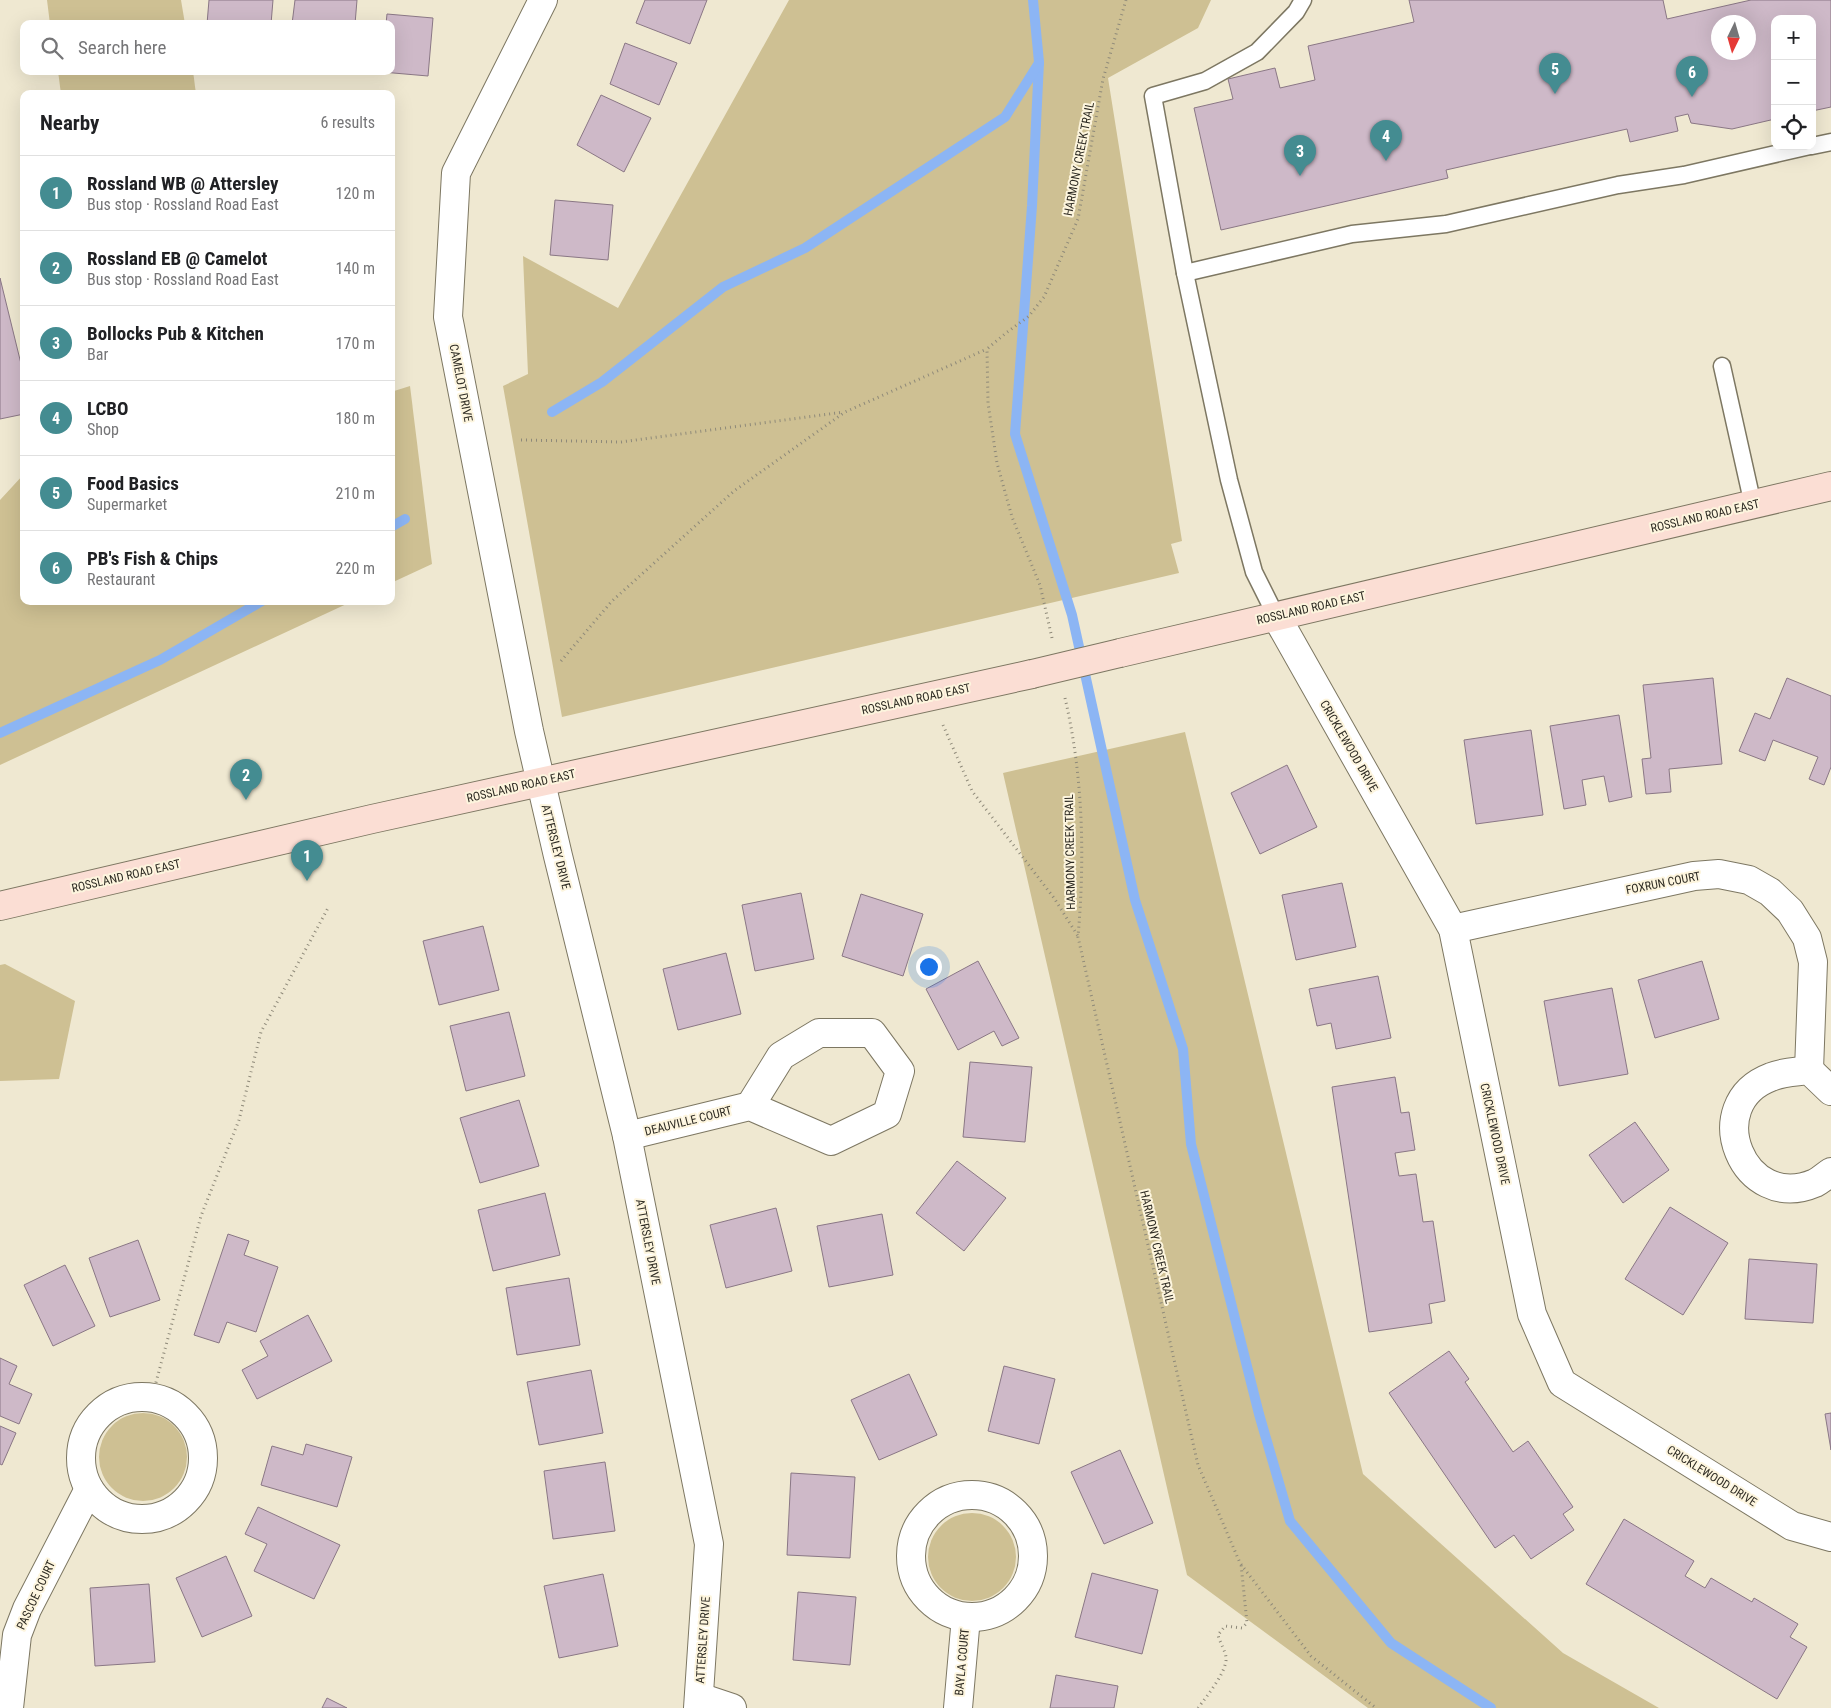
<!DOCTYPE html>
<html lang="en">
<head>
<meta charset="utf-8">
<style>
	:root { --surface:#fff; --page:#f6f6f6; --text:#202124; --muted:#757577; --line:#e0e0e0; --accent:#448c91 }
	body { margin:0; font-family:"Roboto Condensed",sans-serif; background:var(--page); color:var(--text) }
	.controls { position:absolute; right:15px; top:15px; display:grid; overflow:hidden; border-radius:10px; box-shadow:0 5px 20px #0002 }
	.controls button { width:45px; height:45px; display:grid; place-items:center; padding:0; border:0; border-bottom:1px solid var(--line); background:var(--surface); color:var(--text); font:25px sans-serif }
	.compass { position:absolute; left:1711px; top:15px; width:45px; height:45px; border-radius:50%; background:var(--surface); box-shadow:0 5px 20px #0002; rotate:185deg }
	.you { position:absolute; left:928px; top:966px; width:18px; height:18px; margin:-12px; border:4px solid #fff; border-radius:50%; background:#1a73e8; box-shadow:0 0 0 8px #1a73e833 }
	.badge { display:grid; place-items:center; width:32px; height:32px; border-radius:50%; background:var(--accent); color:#fff; font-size:16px; font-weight:700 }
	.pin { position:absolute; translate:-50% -41px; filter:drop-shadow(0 1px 2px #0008) }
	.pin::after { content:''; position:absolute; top:26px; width:18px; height:15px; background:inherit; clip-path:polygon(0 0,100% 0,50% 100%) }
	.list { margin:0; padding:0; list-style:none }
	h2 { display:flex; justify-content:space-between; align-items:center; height:65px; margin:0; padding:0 20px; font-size:21px }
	h2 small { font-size:16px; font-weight:400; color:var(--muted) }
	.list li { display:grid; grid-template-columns:32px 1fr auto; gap:15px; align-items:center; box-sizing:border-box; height:75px; padding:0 20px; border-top:1px solid var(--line) }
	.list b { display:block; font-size:19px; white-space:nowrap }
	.list p { margin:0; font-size:16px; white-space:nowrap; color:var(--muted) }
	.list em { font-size:16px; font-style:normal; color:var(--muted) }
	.icon { flex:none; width:28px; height:28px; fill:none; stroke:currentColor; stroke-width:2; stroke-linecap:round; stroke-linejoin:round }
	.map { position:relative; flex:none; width:1831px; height:1708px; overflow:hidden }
	.search { position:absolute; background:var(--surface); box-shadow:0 5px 20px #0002; left:20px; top:20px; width:375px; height:55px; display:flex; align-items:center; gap:12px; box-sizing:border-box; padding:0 18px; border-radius:10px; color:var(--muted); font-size:19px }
	.panel { position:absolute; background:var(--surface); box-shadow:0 5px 20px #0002; left:20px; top:90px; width:375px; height:515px; border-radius:10px }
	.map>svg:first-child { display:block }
</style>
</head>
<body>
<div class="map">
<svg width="1831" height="1708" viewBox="0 0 1831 1708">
	<rect width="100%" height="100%" fill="#efe8d1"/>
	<g fill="#cec093">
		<polygon points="47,0 181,0 185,24 50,24"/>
		<polygon points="789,0 1211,0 1198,28 1108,78 1182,541 1171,544 1179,573 562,717 503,386 528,374 523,256 618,308"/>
		<polygon points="58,71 193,71 196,94 61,94"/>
		<polygon points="410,386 432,564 391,583 391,392"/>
		<polygon points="24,474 24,601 353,601 0,765 0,500"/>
		<polygon points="1185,732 1363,1474 1563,1653 1659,1708 1368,1708 1187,1575 1003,773"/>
		<polygon points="5,964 75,1001 59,1079 0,1081 0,965"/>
		<circle cx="143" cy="1457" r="44"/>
		<circle cx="972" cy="1557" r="44"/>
	</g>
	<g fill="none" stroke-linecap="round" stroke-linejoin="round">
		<g stroke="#8cb5f4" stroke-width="10">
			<polyline points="1033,0 1039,62 1032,206 1015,434 1072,615 1135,900 1183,1049 1191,1144 1259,1414 1290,1521 1391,1643 1491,1708"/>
			<polyline points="552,412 602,382 723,287 805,248 1005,117 1039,63"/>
			<polyline points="391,527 405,519"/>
			<polyline points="0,733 160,660 262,601"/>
		</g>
	</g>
	<g fill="#ceb9c8" stroke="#8a7785" fill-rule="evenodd">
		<polygon points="209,0 273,0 271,24 207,24"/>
		<polygon points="295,0 357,0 355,24 292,24"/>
		<polygon points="645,0 707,0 690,44 636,23"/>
		<path d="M1409 0H1663L1667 19 1751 0H1831V107L1812 111V19H1775V119L1732 129 1691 123 1688 114 1675 117 1678 131 1630 142 1627 129 1446 170 1448 178 1221 230 1194 108 1233 99 1228 79 1275 68 1280 88 1315 80 1308 46 1414 22ZM1718 22H1748V52H1718Z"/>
		<polygon points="387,14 433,18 428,76 382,72 391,71 391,24 386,24"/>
		<polygon points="625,43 677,63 659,105 610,84"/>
		<polygon points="601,95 651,118 624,172 577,145"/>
		<polygon points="555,200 613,205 608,260 550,255"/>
		<polygon points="0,278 24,376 24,414 0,419"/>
		<polygon points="1713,678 1722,764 1669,769 1671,792 1646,794 1642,759 1651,758 1643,685"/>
		<polygon points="1787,678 1831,696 1831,767 1824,785 1809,779 1818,757 1773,740 1765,761 1739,751 1755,713 1770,719"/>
		<polygon points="1619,715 1632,797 1609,802 1604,776 1582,780 1586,805 1564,809 1550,726"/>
		<polygon points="1531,730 1543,815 1476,824 1464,740"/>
		<polygon points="1287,765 1317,827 1260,854 1231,793"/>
		<polygon points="1342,883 1356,947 1296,960 1282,895"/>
		<polygon points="801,893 814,959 755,971 742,905"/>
		<polygon points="861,894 923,914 903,976 842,956"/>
		<polygon points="483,926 499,990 439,1005 423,941"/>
		<polygon points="726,953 741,1014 678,1030 663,969"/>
		<polygon points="978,961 1019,1038 1002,1046 994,1031 958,1050 926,989"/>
		<polygon points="1702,961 1719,1019 1655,1038 1638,980"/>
		<polygon points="1378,976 1391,1038 1336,1049 1331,1023 1317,1026 1309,989"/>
		<polygon points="1612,988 1628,1074 1559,1086 1544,1001"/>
		<polygon points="509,1012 525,1076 466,1091 450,1026"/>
		<polygon points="970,1062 1032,1067 1025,1142 963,1137"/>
		<polygon points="1395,1077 1401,1113 1409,1112 1415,1150 1395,1153 1399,1176 1416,1174 1423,1222 1433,1221 1445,1301 1429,1304 1432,1323 1369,1332 1332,1087"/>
		<polygon points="519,1100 539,1166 480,1183 460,1118"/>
		<polygon points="1635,1122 1669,1170 1623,1203 1589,1155"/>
		<polygon points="957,1161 1006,1198 964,1251 916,1213"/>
		<polygon points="545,1193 560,1255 493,1271 478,1210"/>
		<polygon points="1670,1207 1728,1243 1683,1315 1625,1279"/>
		<polygon points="776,1208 792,1271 726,1288 710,1225"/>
		<polygon points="882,1214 893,1275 829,1287 817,1226"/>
		<polygon points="228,1234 249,1241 244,1255 278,1267 256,1332 227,1322 219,1343 194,1335"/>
		<polygon points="138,1240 160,1300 110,1317 89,1258"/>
		<polygon points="1749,1259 1817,1264 1813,1323 1745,1319"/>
		<polygon points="65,1265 95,1326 53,1346 24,1285"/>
		<polygon points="569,1278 580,1345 517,1355 506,1288"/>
		<polygon points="308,1315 332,1361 257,1399 242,1370 268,1356 260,1341"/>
		<polygon points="1449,1351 1469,1379 1465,1382 1513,1452 1528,1441 1573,1507 1563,1514 1574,1530 1531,1559 1514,1535 1495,1548 1389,1393"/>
		<polygon points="0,1358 17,1366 9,1384 32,1394 19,1424 0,1416"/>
		<polygon points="1004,1366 1055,1379 1039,1444 988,1431"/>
		<polygon points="591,1370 603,1433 539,1445 527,1382"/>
		<polygon points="909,1374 937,1435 879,1460 851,1400"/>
		<polygon points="1831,1413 1831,1450 1825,1414"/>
		<polygon points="0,1426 16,1433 2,1465 0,1464"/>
		<polygon points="306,1444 352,1457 337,1507 261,1485 272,1446 303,1455"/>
		<polygon points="1120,1450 1153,1523 1104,1544 1071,1472"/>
		<polygon points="605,1462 615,1531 553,1539 544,1471"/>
		<polygon points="791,1473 855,1477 850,1558 787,1555"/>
		<polygon points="258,1507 340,1545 314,1599 254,1571 267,1544 245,1534"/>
		<polygon points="1624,1519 1694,1561 1685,1576 1705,1588 1711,1578 1752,1602 1754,1598 1798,1624 1790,1637 1807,1647 1777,1699 1586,1584"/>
		<polygon points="226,1556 252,1616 202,1637 176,1578"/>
		<polygon points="1092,1573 1158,1590 1142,1654 1075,1637"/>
		<polygon points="603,1574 618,1646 559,1658 544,1586"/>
		<polygon points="149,1584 155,1662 95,1666 90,1588"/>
		<polygon points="798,1592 856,1597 850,1665 793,1660"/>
		<polygon points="1056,1675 1118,1686 1114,1708 1050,1708"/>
		<polygon points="327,1698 347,1708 322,1708"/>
	</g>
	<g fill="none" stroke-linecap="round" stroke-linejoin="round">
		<g stroke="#7d7762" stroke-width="19">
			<g id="lane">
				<polyline points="1812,146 1831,142"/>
				<polyline points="1185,273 1153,96 1205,81 1257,52 1296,12 1303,0"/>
				<polyline points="1722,366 1753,505"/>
				<polyline points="1276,616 1254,572 1229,480 1185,273 1352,234 1446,224 1618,185 1684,175 1810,146"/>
			</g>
		</g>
		<g stroke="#7d7762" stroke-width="30">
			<g id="street">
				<polyline points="543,0 456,173 448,317 529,731 558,856 627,1136 709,1544 698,1708"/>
				<polyline points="1276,616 1453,929 1532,1314 1562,1383 1792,1526 1831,1537"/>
				<polyline points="1453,929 1694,876 1719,874 1749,880 1770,892 1790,911 1807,938 1813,962 1809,1070"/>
				<path d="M1831 1091 1809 1070C1796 1072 1783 1072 1771 1077 1699 1104 1743 1214 1815 1183 1821 1180 1826 1175 1831 1172"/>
				<polyline points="627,1136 750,1106 831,1141 887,1114 900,1071 872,1033 819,1033 781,1056 750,1106"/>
				<circle cx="142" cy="1458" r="61"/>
				<circle cx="972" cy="1556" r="61"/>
				<polyline points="699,1697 732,1708"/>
				<polyline points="9,1708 17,1635 27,1609 89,1489"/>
				<polyline points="958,1708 966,1617"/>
			</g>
		</g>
		<g stroke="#7d7762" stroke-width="30">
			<g id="secondary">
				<polyline points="1120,653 1831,486"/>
				<polyline points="0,906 372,819 1032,674"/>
			</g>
		</g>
		<g stroke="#8e8979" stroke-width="3" stroke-dasharray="1 4" stroke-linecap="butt">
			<polyline points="521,440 621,442 844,412"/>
			<polyline points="1052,638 1040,585 1012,517 997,463 988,403 987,349 1006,333 1029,316 1044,297 1078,219 1103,79 1126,0"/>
			<polyline points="561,661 612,601 734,491 845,412 987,349"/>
			<path d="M1065 698C1083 775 1085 857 1078 937L1198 1465 1240 1563 1311 1656 1376 1708"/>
			<polyline points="943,725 972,791 1054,898 1078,936"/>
			<polyline points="152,1397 201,1216 239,1120 261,1032 328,908"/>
			<path d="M1198 1708C1206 1697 1227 1672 1226 1658 1226 1652 1220 1643 1218 1635L1225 1626 1242 1628 1247 1623 1241 1564"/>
		</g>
		<use href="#lane" stroke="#fff" stroke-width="16"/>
		<use href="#street" stroke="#fff" stroke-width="28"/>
		<use href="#secondary" stroke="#fbded4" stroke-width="28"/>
		<g stroke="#7d7762" stroke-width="30" stroke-linecap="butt">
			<polyline id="secondary-bridge" points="1032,674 1120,653"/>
		</g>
		<use href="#secondary-bridge" stroke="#fbded4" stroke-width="28"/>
	</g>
	<g text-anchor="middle" stroke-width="4" stroke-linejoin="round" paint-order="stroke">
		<g font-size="12" fill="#2e2b23" stroke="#fdf5de">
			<text transform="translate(1079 159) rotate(-79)" y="4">HARMONY CREEK TRAIL</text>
			<text transform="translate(461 383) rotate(79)" y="4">CAMELOT DRIVE</text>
			<text transform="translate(1705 516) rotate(-13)" y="4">ROSSLAND ROAD EAST</text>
			<text transform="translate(1311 608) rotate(-13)" y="4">ROSSLAND ROAD EAST</text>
			<text transform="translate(916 699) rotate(-12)" y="4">ROSSLAND ROAD EAST</text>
			<text transform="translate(1349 746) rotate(60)" y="4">CRICKLEWOOD DRIVE</text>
			<text transform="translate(521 786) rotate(-13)" y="4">ROSSLAND ROAD EAST</text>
			<text transform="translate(556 847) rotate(76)" y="4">ATTERSLEY DRIVE</text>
			<text transform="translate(1070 852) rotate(-91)" y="4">HARMONY CREEK TRAIL</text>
			<text transform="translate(126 876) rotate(-13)" y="4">ROSSLAND ROAD EAST</text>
			<text transform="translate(1663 883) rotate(-11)" y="4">FOXRUN COURT</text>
			<text transform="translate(688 1121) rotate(-14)" y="4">DEAUVILLE COURT</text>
			<text transform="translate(1495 1134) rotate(78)" y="4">CRICKLEWOOD DRIVE</text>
			<text transform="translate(648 1242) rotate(79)" y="4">ATTERSLEY DRIVE</text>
			<text transform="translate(1157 1247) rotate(77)" y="4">HARMONY CREEK TRAIL</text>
			<text transform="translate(1712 1476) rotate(32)" y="4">CRICKLEWOOD DRIVE</text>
			<text transform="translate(36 1595) rotate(-65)" y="4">PASCOE COURT</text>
			<text transform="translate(703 1640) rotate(-86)" y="4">ATTERSLEY DRIVE</text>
			<text transform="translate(962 1662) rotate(-85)" y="4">BAYLA COURT</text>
		</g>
	</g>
</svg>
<div class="controls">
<button>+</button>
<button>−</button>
<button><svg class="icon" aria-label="locate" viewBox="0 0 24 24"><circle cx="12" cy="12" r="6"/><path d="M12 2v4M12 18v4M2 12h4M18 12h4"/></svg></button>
</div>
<svg class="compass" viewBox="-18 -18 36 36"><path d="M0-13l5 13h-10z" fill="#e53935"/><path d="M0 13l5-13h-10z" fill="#757577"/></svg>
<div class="you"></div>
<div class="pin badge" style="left:307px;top:881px">1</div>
<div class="pin badge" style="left:246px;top:800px">2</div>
<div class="pin badge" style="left:1300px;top:176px">3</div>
<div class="pin badge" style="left:1386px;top:161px">4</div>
<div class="pin badge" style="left:1555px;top:94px">5</div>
<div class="pin badge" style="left:1692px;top:97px">6</div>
<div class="search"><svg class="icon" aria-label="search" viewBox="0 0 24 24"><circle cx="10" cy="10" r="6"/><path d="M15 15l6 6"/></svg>Search here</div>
<section class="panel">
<h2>Nearby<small>6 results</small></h2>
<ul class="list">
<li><span class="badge">1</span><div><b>Rossland WB @ Attersley</b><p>Bus stop · Rossland Road East</p></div><em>120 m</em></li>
<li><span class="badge">2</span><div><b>Rossland EB @ Camelot</b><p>Bus stop · Rossland Road East</p></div><em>140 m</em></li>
<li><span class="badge">3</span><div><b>Bollocks Pub &amp; Kitchen</b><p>Bar</p></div><em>170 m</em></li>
<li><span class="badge">4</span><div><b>LCBO</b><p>Shop</p></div><em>180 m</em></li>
<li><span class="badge">5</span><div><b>Food Basics</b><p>Supermarket</p></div><em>210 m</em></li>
<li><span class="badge">6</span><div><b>PB's Fish &amp; Chips</b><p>Restaurant</p></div><em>220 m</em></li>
</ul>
</section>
</div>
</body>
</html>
